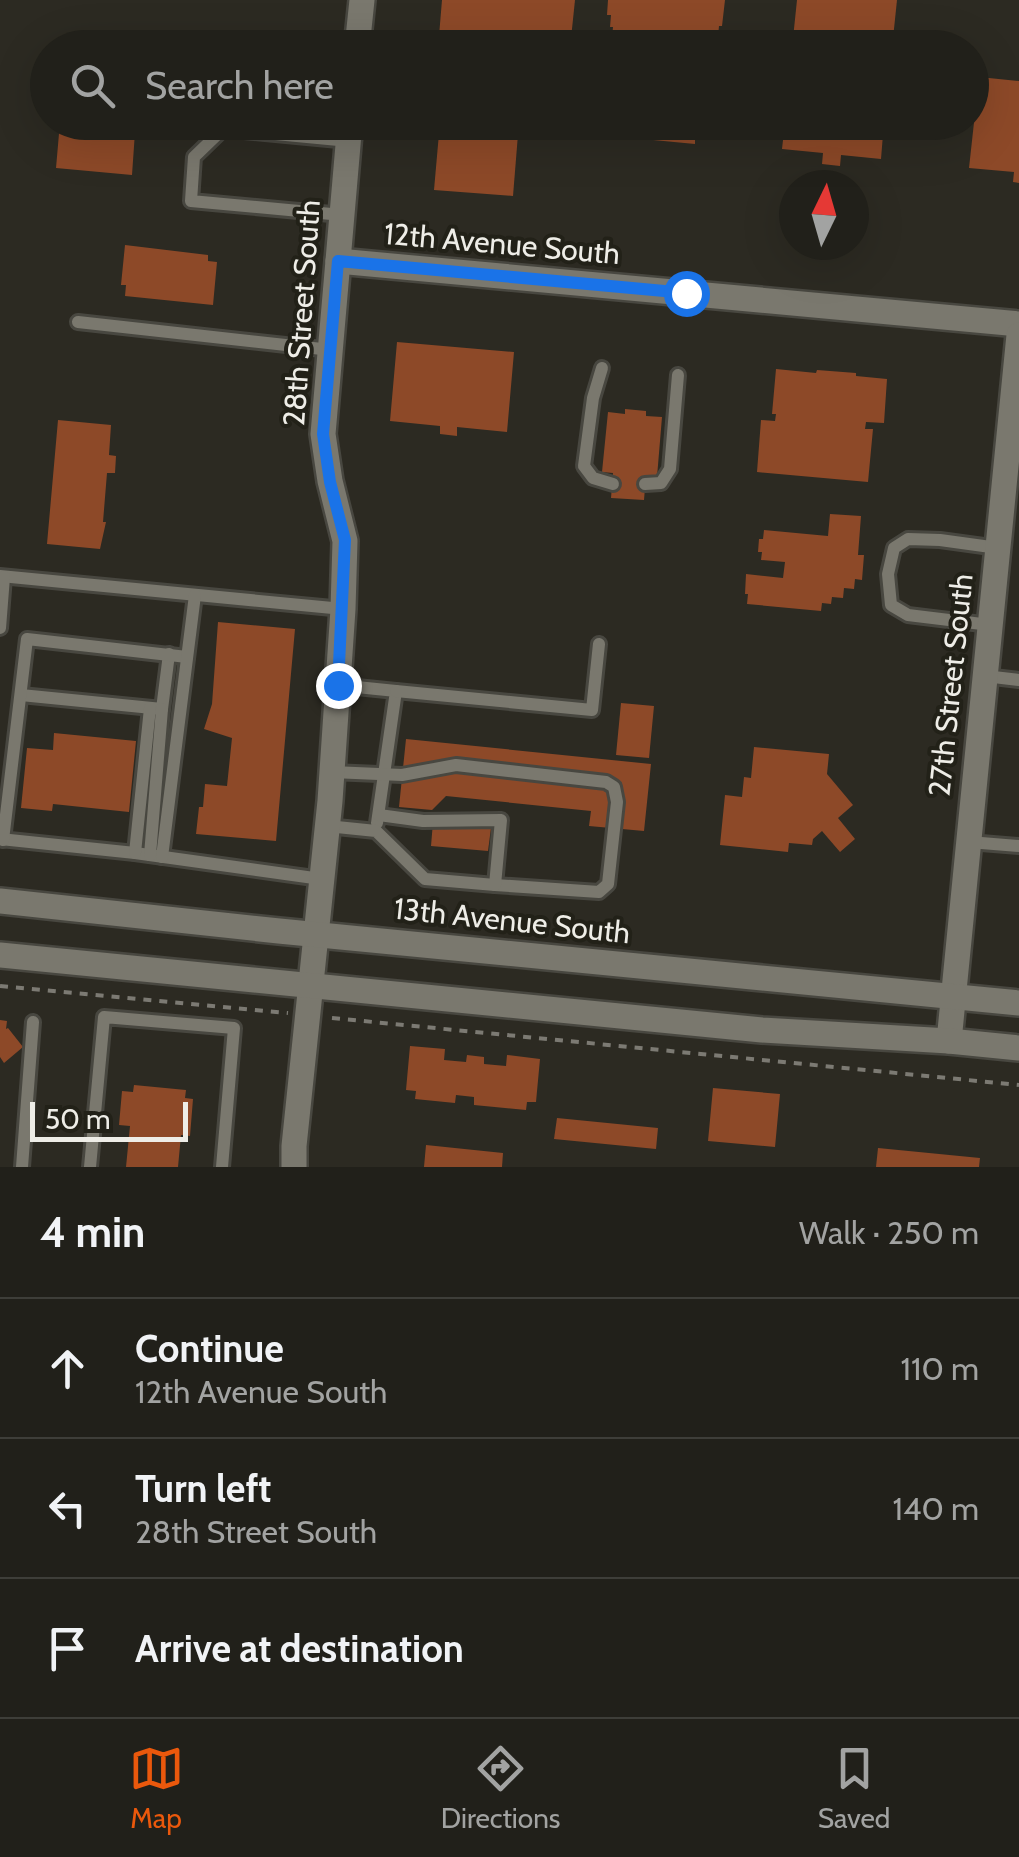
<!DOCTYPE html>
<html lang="en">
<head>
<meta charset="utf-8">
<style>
	:root { --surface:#21201a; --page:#292823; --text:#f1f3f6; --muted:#a2a3a2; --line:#3e3e39; --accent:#ea580c }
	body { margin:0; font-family:Cabin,sans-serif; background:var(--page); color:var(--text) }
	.compass { position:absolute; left:779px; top:170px; width:90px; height:90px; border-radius:50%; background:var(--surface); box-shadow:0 10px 40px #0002; rotate:5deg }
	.scale { position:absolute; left:30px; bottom:25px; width:158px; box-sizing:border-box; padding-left:10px; border:5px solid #eeede7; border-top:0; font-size:28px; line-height:35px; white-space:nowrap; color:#eeede7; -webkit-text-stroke:8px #222118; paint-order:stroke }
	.stop { position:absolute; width:30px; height:30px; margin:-22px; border:8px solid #1a73e8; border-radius:50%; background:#fff }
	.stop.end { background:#1a73e8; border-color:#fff; box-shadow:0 2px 10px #0008 }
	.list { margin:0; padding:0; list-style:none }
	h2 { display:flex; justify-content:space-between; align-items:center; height:130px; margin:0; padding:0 40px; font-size:42px }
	h2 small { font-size:32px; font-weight:400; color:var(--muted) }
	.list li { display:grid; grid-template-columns:65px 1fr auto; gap:30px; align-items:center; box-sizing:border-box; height:140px; padding:0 40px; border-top:2px solid var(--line) }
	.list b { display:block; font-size:38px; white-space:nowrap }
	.list p { margin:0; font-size:32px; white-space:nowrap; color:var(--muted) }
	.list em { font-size:32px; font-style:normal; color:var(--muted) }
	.icon { flex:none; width:55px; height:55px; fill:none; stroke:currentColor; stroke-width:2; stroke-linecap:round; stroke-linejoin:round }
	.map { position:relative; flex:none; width:1019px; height:1167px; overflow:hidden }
	.search { position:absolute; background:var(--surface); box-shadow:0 10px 40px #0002; left:30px; right:30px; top:30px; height:110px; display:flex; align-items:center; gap:25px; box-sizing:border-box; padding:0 35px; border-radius:55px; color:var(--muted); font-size:38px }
	.sheet { height:550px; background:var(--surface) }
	nav { display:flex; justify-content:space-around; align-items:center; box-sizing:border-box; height:140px; border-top:2px solid var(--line); background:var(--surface); font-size:28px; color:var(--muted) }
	nav a { display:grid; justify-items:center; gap:5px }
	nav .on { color:var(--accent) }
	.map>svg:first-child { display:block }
</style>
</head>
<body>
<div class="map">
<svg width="1019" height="1167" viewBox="0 0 1019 1167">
	<rect width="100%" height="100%" fill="#2c2a22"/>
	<g fill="#8d4928">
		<polygon points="442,0 575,0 570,48 438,48"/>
		<polygon points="608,0 725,0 722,26 719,26 718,37 713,36 712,43 721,44 720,48 611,48 613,27 610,27 611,15 607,15"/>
		<polygon points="797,0 897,0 892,48 792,48"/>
		<polygon points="979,77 1019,81 1019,183 1013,182 1014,172 969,168"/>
		<polygon points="60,122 195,122 194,138 135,132 132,175 56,168"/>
		<polygon points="440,122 519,122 513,196 434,190"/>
		<polygon points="602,122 714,122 713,130 710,130 709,140 695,139 695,144 611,136 612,132 601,131"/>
		<polygon points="785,122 884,122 881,159 841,155 840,166 822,164 823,153 782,149"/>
		<polygon points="125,245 208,255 208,261 217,262 213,305 125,296 126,285 121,285"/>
		<polygon points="397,342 514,352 507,432 457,427 457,436 440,434 440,426 390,421"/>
		<polygon points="776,369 816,373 817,370 856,373 856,376 887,379 884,423 866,422 865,429 873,429 868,482 757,472 761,420 775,421 776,414 772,414"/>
		<polygon points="625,409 646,411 646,416 662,417 657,477 646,476 644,500 611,498 613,473 602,472 608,412 625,414"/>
		<polygon points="58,420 111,425 109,455 116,456 115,473 107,473 103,522 106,522 100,549 47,544"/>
		<polygon points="830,514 861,516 858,555 864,555 862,580 855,579 854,589 844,588 843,598 832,597 831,604 822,603 821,611 747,604 748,594 745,594 746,574 783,578 785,562 761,560 762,552 758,552 759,539 763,539 764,530 828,536"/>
		<polygon points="218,622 295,629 276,841 196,834 199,807 203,807 205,784 227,786 232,738 204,729 212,704"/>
		<polygon points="621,703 654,706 649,758 616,755"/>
		<polygon points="54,733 136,741 129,812 53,804 52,811 21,808 27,748 53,750"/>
		<polygon points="406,739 651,764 644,831 589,826 591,811 446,796 432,810 399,807"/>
		<polygon points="754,747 829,754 827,774 853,805 838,818 855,839 840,852 822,831 813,839 812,845 789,843 788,852 720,845 725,795 742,797 744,777 751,778"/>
		<polygon points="433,822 491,828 488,851 431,846"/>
		<polygon points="0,1020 7,1021 6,1029 8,1028 23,1047 4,1063 0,1057"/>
		<polygon points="410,1046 445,1049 444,1060 466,1062 467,1055 484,1057 484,1064 506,1066 507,1055 540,1059 536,1102 527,1102 526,1110 474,1105 474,1097 456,1095 455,1103 415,1099 416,1091 406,1090"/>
		<polygon points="134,1085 186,1090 185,1098 193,1099 190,1136 181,1135 178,1167 126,1167 130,1126 119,1125 122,1091 133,1092"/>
		<polygon points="713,1088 780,1094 775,1147 708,1141"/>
		<polygon points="557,1118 658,1128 656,1149 554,1139"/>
		<polygon points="426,1145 503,1153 502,1167 424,1167"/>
		<polygon points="878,1148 980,1158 979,1167 876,1167"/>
	</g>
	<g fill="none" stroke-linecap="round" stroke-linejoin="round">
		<g stroke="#484740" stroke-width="18">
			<g id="service">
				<polyline points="342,215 191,201 194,157 223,129 349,141"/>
				<polyline points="78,322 331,350"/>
				<polyline points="602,368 593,398 584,466 593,478 613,484"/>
				<polyline points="645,484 661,483 670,469 678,375"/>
				<polyline points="0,576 343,609"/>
				<polyline points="990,625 908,615 891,605 888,574 894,548 908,539 940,540 998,548"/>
				<polyline points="0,628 4,577"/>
				<polyline points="985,676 1019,680"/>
				<polyline points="337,685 396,691 377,823"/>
				<polyline points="396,691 592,710 599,644"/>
				<polyline points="21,695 162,709 169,654"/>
				<polyline points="332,772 402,775 456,765 606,782 614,787 617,802 608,884 599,892 495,885"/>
				<polyline points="327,826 376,831 425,879 495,885 501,820 423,821 379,815"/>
				<polyline points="0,839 135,853 321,879"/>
				<polyline points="3,840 27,639 187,657"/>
				<polyline points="969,842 1019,846"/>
				<polyline points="135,853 150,708"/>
				<polyline points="150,855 162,709"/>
				<polyline points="162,857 195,595"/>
				<polyline points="22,1167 33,1022"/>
				<polyline points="90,1167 104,1017 234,1028 222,1167"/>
			</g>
		</g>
		<g stroke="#484740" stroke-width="30">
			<g id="minor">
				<polyline points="357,48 362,0"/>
				<polyline points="338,261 1019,324"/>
				<polyline points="949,1041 1019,335"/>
				<polyline points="294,1167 294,1146 330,801 343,609 345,541 330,481 323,434 350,122"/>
			</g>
		</g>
		<g stroke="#484740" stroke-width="30">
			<g id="secondary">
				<polyline points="0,901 279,931 1019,1003"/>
				<polyline points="0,955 762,1030 949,1041 1019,1048"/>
			</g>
		</g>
		<g stroke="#7c7a73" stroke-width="4" stroke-dasharray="8 8" stroke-linecap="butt">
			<polyline points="0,986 288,1013"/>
			<polyline points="332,1018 1019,1085"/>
		</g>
		<use href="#service" stroke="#7a786e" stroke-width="12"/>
		<use href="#minor" stroke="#7a786e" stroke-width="25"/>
		<use href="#secondary" stroke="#7a786e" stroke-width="25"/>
	</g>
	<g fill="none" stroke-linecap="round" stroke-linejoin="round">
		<polyline stroke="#1a73e8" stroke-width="12" points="338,685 345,540 330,482 323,434 338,261 686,293"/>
	</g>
	<g text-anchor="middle" stroke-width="8" stroke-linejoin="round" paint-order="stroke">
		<g font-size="30" fill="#eeede7" stroke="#222118">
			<text transform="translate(502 244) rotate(5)" y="10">12th Avenue South</text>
			<text transform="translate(302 313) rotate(-86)" y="10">28th Street South</text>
			<text transform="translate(951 685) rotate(-84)" y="10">27th Street South</text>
			<text transform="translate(512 921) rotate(6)" y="10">13th Avenue South</text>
		</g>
	</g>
</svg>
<svg class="compass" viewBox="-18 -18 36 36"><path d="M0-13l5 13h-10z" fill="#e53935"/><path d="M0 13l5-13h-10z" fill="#a2a3a2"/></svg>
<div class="scale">50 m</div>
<div class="stop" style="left:686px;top:293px"></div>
<div class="stop end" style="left:338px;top:685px"></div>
<div class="search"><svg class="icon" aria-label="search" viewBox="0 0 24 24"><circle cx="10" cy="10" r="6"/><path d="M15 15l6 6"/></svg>Search here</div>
</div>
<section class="sheet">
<h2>4 min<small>Walk · 250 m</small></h2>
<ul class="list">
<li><svg class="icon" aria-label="ahead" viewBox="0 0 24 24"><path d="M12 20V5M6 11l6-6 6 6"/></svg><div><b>Continue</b><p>12th Avenue South</p></div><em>110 m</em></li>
<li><svg class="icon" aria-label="left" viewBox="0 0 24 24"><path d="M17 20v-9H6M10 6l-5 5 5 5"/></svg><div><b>Turn left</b><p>28th Street South</p></div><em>140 m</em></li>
<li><svg class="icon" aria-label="arrive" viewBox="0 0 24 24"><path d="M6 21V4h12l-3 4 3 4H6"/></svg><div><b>Arrive at destination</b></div></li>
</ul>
</section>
<nav>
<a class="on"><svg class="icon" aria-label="map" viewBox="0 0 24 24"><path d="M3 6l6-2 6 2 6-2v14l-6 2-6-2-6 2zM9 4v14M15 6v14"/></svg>Map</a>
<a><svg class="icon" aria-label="directions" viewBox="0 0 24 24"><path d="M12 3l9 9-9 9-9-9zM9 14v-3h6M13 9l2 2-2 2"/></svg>Directions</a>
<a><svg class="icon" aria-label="saved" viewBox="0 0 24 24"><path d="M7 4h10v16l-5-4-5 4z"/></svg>Saved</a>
</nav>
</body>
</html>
